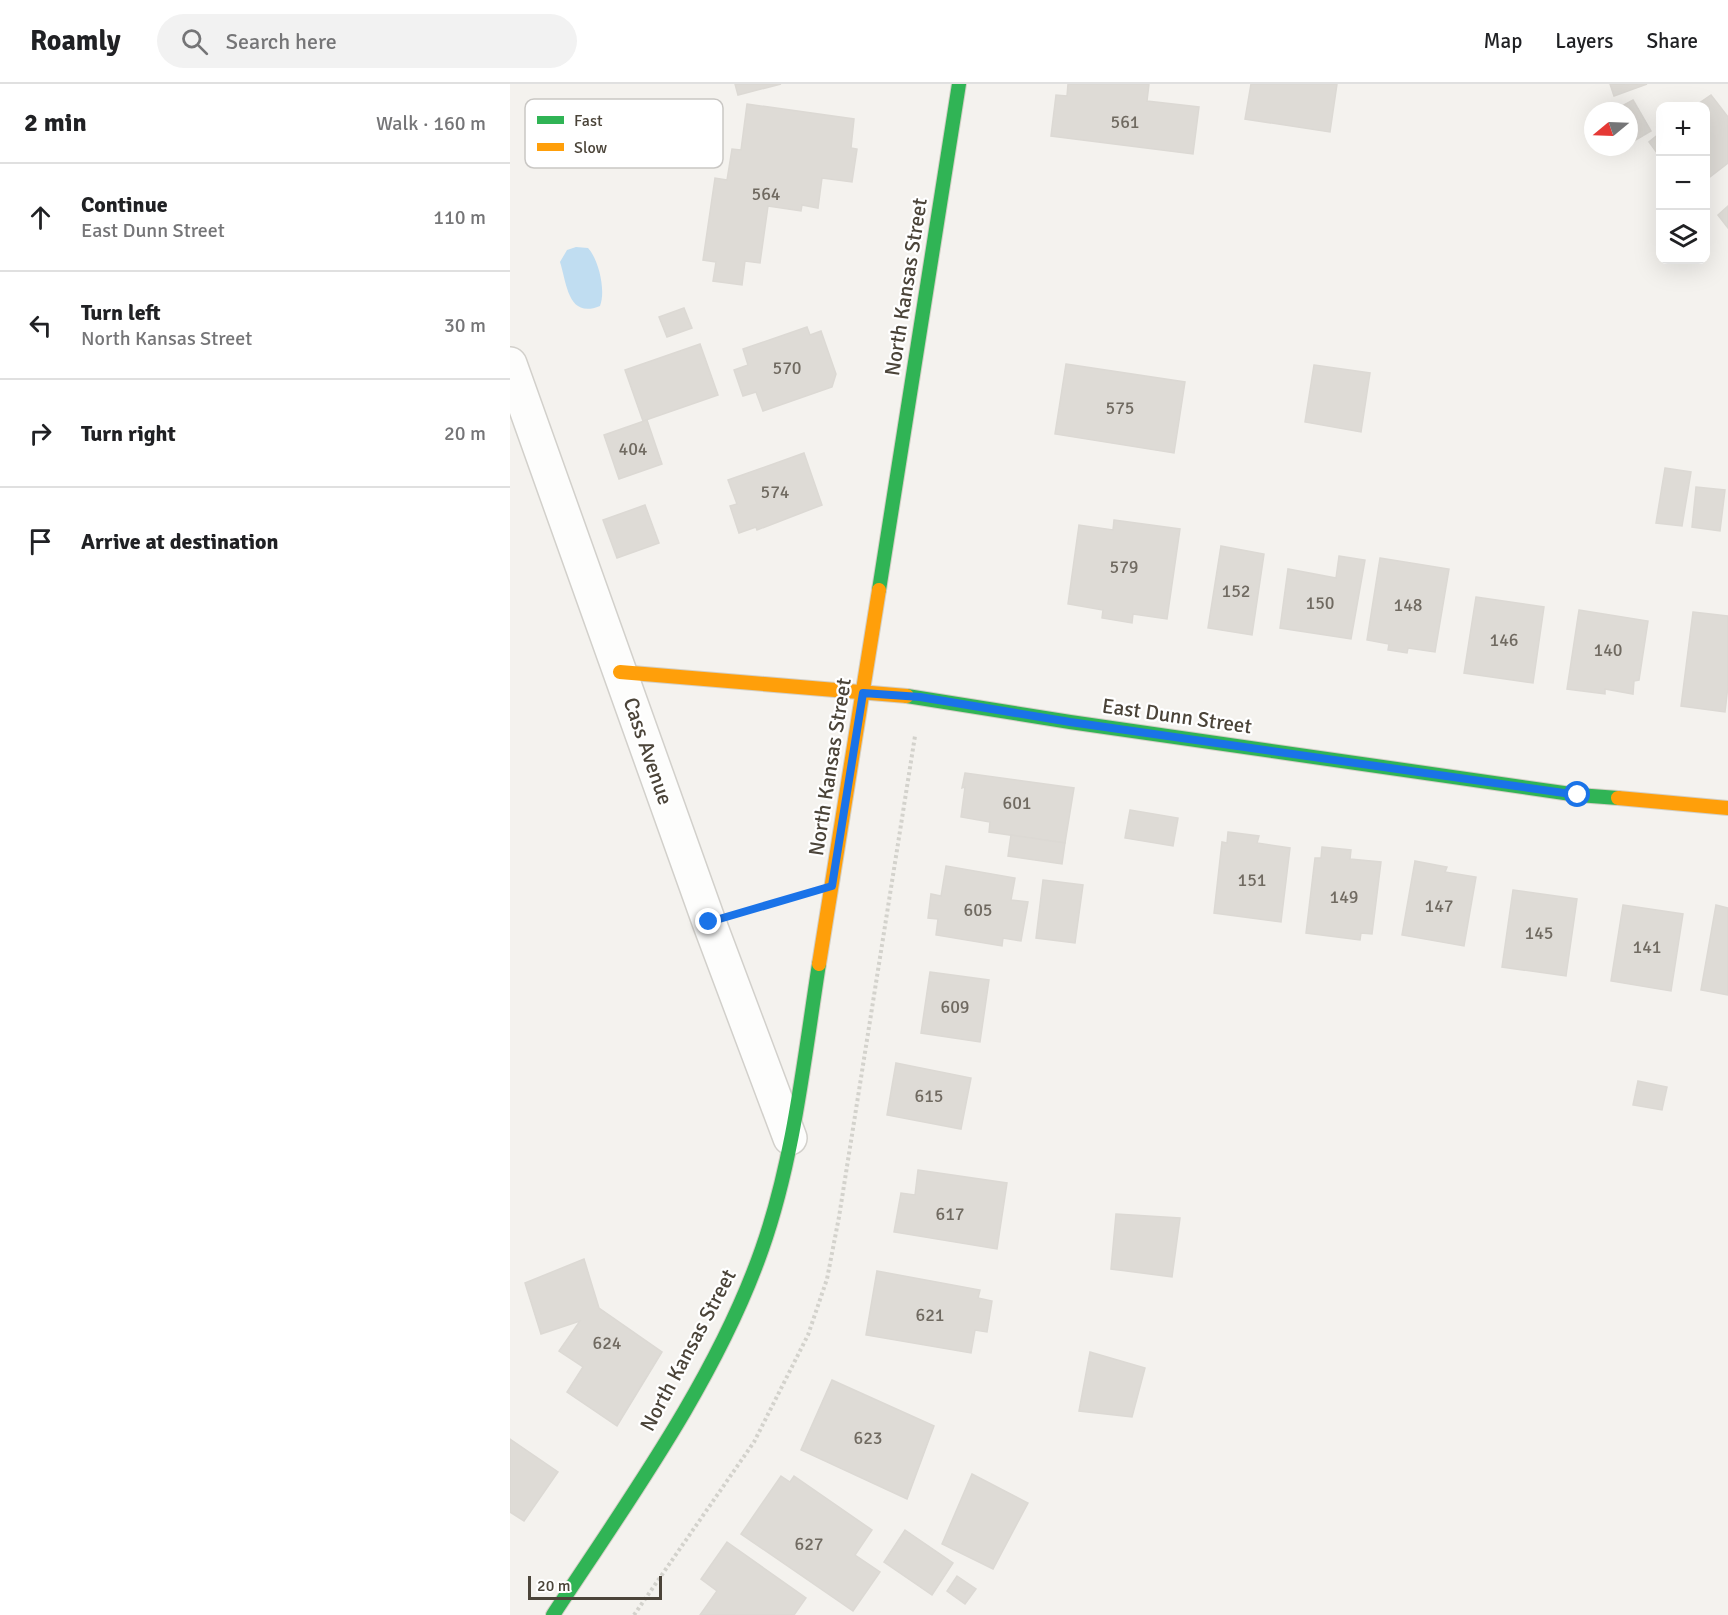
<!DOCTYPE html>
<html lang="en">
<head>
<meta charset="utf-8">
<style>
	:root { --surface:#fff; --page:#f2f2f2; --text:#202124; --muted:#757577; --line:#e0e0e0 }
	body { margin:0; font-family:Signika,sans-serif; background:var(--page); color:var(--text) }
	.controls { position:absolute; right:18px; top:18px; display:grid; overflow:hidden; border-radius:12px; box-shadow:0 6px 24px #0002 }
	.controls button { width:54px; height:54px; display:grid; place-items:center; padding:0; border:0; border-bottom:2px solid var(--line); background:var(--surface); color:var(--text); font:30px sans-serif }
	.compass { position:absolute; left:1074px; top:18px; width:54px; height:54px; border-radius:50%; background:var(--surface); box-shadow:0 6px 24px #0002; rotate:251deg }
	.scale { position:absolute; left:18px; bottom:15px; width:134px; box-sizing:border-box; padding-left:6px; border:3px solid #4b4439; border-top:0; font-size:16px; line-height:21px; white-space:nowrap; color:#4b4439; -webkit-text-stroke:4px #fff; paint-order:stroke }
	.stop { position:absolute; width:18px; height:18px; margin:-14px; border:4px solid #1a73e8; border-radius:50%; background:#fff }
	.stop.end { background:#1a73e8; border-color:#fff; box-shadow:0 2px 6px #0008 }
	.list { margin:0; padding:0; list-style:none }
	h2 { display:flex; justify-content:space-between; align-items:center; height:78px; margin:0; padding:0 24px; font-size:26px }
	h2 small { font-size:20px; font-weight:400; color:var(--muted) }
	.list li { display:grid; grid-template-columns:39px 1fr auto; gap:18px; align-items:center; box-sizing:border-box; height:108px; padding:0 24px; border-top:2px solid var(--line) }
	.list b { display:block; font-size:22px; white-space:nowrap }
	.list p { margin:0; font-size:20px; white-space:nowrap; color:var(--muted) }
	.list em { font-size:20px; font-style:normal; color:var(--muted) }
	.icon { flex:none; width:33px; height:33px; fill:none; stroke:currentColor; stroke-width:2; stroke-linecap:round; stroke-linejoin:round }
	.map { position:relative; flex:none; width:1218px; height:1531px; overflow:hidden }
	header { display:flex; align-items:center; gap:36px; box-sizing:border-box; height:84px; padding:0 30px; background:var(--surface); border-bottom:2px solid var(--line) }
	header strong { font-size:28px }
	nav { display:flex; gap:33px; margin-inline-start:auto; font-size:21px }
	.search { width:420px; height:54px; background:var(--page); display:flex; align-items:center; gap:15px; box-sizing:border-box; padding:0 21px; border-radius:33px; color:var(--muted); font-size:22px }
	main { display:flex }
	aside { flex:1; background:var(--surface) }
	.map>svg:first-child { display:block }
</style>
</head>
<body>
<header>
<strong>Roamly</strong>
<div class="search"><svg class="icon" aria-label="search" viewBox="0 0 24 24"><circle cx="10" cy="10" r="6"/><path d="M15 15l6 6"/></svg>Search here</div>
<nav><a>Map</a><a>Layers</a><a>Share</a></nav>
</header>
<main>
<aside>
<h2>2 min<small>Walk · 160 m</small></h2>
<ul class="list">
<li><svg class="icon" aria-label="ahead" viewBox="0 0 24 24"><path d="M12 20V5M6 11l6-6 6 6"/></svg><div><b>Continue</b><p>East Dunn Street</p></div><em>110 m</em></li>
<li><svg class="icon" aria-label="left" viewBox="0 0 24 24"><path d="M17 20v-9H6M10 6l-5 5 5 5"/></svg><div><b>Turn left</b><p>North Kansas Street</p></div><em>30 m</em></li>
<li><svg class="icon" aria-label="right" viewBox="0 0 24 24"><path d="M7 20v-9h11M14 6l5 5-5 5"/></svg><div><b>Turn right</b></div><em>20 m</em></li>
<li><svg class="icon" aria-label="arrive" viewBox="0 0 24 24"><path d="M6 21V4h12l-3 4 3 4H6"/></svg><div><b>Arrive at destination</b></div></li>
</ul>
</aside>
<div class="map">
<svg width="1218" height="1531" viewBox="0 0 1218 1531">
	<rect width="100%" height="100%" fill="#f4f2ee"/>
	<path fill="#c0ddf1" d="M66 163 78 164C89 176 96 207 90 222 58 235 57 200 50 178L57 166Z"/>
	<g fill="#dedbd6" stroke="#dcd9d4" stroke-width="1.5">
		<polygon points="225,0 271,0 228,11"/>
		<polygon points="558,0 639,0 637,17 689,23 683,70 541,52 546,11 557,12"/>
		<polygon points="741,0 827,0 820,48 735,35"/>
		<polygon points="1100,0 1137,0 1104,12"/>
		<polygon points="1201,11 1218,33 1218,79 1196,96 1196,22 1185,22"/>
		<polygon points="1123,16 1141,47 1119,60 1119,27 1103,27"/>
		<polygon points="237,20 344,35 341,64 347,65 342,98 312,94 308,124 292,121 291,127 258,122 250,179 235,177 232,201 203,197 206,178 193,176 205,94 217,96 222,65 231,66"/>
		<polygon points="1150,49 1150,73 1139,58"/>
		<polygon points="1097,63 1113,63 1101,70"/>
		<polygon points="1218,122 1218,144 1208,131"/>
		<polygon points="174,224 182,244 157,253 149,233"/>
		<polygon points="297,243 300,251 311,247 326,290 322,303 253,327 246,308 233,312 224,286 238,281 233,265"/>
		<polygon points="190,260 208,311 133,337 115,286"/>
		<polygon points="556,280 675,298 664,369 545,350"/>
		<polygon points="804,281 860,289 851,348 795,338"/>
		<polygon points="137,336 152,380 109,395 94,351"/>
		<polygon points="294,369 312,421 247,446 246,443 229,449 220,422 227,420 218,396"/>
		<polygon points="1155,384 1181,388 1172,442 1146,439"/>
		<polygon points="1186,403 1215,406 1210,447 1182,443"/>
		<polygon points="135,421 149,459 107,474 93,436"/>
		<polygon points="604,436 670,445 657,535 623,530 622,539 592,534 593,526 558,520 569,441 603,446"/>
		<polygon points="711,462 754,470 742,551 698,544"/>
		<polygon points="829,472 855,476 841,555 770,544 778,485 826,494"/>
		<polygon points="870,474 939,485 925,568 898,564 897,569 878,566 879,560 857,556"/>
		<polygon points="966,513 1034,523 1023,599 954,589"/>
		<polygon points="1069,526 1138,537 1129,596 1124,597 1123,610 1095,605 1095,610 1057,605"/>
		<polygon points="1183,528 1218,532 1218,602 1215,628 1171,622"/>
		<polygon points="455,689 564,704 555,759 479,748 480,738 451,733 455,703 452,704"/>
		<polygon points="620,726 668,734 663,762 615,754"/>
		<polygon points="718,748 749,752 747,759 780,764 771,838 704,829 712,758 717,759"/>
		<polygon points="501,751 555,759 552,780 498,772"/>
		<polygon points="812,763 841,766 840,775 871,778 862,850 851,849 850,856 796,849 805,774 811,774"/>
		<polygon points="905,777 937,783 935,788 966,793 954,862 892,851"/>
		<polygon points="436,782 505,794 501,816 518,818 511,857 493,854 492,862 426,851 428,835 418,834 421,810 431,812"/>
		<polygon points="533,796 573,801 565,859 526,854"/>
		<polygon points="1003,806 1067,815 1056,892 992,883"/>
		<polygon points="1113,821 1173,830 1161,907 1101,897"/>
		<polygon points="1206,821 1218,824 1218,911 1191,906"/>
		<polygon points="420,888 479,896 470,958 411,949"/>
		<polygon points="386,979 461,994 451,1045 377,1031"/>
		<polygon points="1128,997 1157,1003 1152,1026 1123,1021"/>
		<polygon points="408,1086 497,1099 487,1165 384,1148 391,1109 405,1111"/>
		<polygon points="606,1130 670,1134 662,1193 601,1185"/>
		<polygon points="74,1175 89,1224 152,1268 107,1342 57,1308 73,1283 49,1267 70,1237 31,1250 15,1199"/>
		<polygon points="367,1187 470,1206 468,1214 482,1217 477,1248 465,1246 461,1269 356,1251"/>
		<polygon points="580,1268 635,1284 622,1333 569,1327"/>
		<polygon points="322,1296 424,1342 397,1415 291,1366"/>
		<polygon points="0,1355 48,1388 14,1437 0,1428"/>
		<polygon points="462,1390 518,1419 483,1485 432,1460"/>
		<polygon points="271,1392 280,1398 284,1392 362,1446 345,1471 370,1488 343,1527 231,1450"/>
		<polygon points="395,1446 443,1479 422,1511 374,1478"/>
		<polygon points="217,1458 296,1514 284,1531 190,1531 207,1507 191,1495"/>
		<polygon points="447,1492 466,1505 455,1520 437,1507"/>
	</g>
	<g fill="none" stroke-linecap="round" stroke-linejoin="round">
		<g stroke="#d2d0cb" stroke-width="36">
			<polyline id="street" points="0,280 199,838 280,1054"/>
		</g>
		<g stroke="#d3cfc5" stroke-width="16">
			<g id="fast">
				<polyline points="369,506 449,0"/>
				<polyline points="397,612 560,638 1068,711 1108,714"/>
				<path d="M43 1531C118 1417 207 1294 252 1165 284 1074 294 975 309 880"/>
			</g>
		</g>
		<g stroke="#d3cfc5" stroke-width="16">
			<g id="slow">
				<polyline points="110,588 397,612"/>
				<polyline points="1108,714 1218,724"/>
				<polyline points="309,880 369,506"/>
			</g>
		</g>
		<g stroke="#d3d2cc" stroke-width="4" stroke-dasharray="3 3" stroke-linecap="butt">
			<polyline points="237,827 278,815"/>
			<polyline points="124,1531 244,1358 298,1251 317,1195 329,1133 405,652"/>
		</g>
		<use href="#street" stroke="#fdfdfc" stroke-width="33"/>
		<use href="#fast" stroke="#30b455" stroke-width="14"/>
		<use href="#slow" stroke="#ff9f0a" stroke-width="14"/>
	</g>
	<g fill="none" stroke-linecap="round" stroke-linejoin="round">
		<polyline stroke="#1a73e8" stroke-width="8" points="199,838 322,802 353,609 410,613 560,638 1068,711"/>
	</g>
	<g text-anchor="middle" stroke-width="4.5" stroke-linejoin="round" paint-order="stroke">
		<g font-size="18" fill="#706a61">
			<text x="615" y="44">561</text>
			<text x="256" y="116">564</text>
			<text x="277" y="290">570</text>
			<text x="610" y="330">575</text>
			<text x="123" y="371">404</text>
			<text x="265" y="414">574</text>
			<text x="614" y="489">579</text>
			<text x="726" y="513">152</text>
			<text x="810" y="525">150</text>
			<text x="898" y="527">148</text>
			<text x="994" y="562">146</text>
			<text x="1098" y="572">140</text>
			<text x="507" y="725">601</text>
			<text x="742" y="802">151</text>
			<text x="834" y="819">149</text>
			<text x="929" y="828">147</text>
			<text x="468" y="832">605</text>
			<text x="1029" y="855">145</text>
			<text x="1137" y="869">141</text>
			<text x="445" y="929">609</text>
			<text x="419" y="1018">615</text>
			<text x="440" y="1136">617</text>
			<text x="420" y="1237">621</text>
			<text x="97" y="1265">624</text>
			<text x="358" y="1360">623</text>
			<text x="299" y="1466">627</text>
		</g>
		<g font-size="21" fill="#4b4439" stroke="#fff">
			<text transform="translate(396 203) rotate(-81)" y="7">North Kansas Street</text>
			<text transform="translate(667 632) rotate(8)" y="7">East Dunn Street</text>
			<text transform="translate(138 667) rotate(71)" y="7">Cass Avenue</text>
			<text transform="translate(320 683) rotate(-81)" y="7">North Kansas Street</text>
			<text transform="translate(178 1266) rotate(-62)" y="7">North Kansas Street</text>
		</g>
	</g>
	<rect x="15" y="15" width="198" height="69" rx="9" fill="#fff" stroke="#c9c7c4" stroke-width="1.5"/>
	<rect x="27" y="32" width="27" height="8" fill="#30b455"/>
	<rect x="27" y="59" width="27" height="8" fill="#ff9f0a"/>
	<g font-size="16" fill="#4b4439">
		<text x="64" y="42">Fast</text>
		<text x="64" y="69">Slow</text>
	</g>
</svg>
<div class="controls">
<button>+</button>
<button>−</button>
<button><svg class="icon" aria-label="layers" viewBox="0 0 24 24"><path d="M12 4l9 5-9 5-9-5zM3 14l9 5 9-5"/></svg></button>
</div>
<svg class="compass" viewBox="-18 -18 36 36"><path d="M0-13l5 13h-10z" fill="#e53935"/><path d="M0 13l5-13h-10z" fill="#757577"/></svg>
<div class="scale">20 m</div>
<div class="stop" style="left:1068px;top:711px"></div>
<div class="stop end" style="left:199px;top:838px"></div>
</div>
</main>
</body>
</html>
